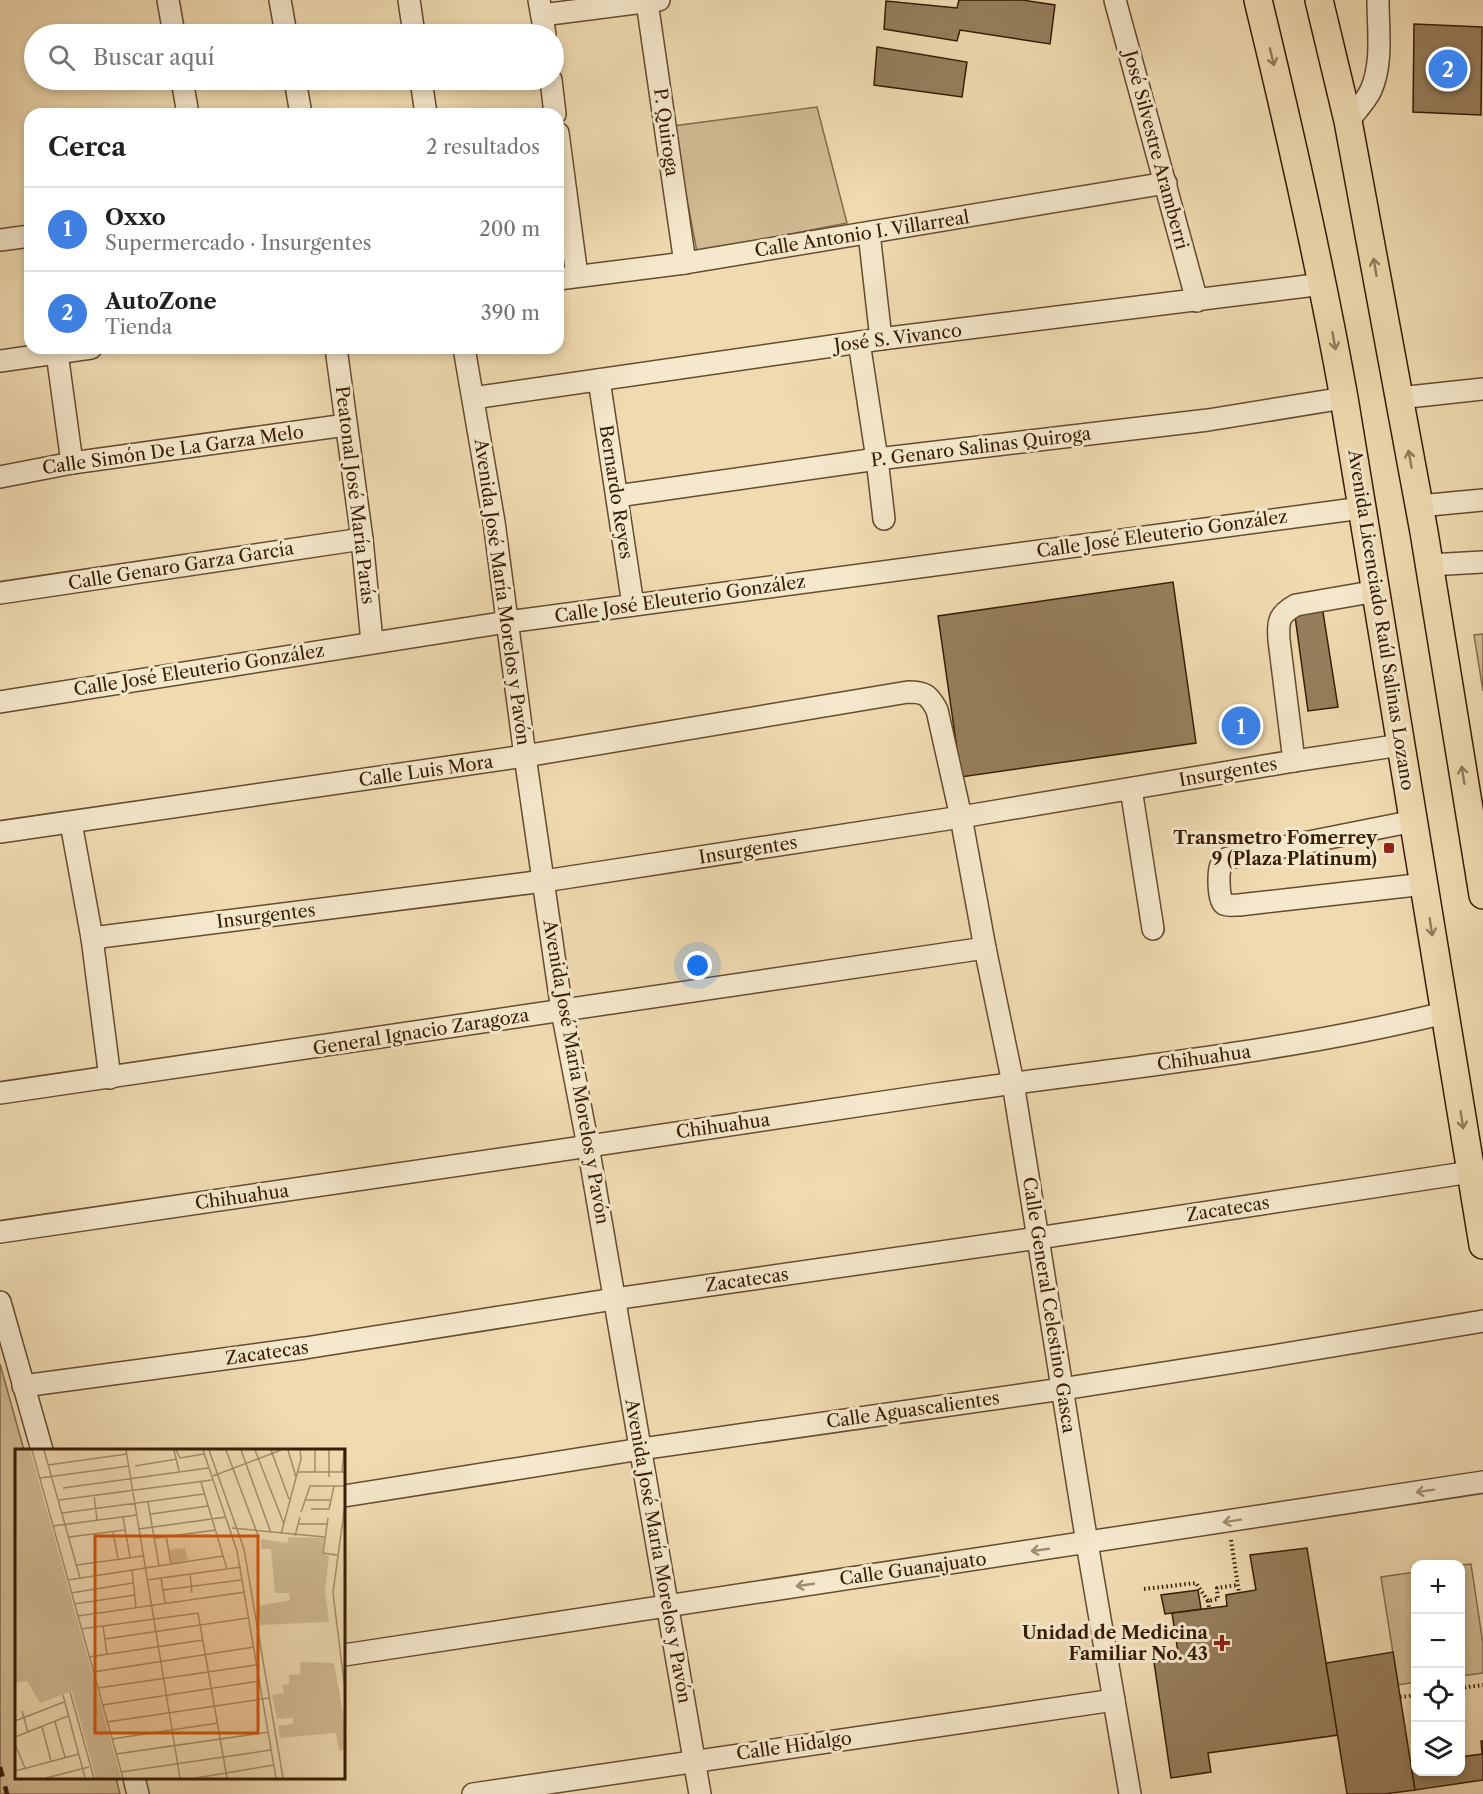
<!DOCTYPE html>
<html lang="es">
<head>
<meta charset="utf-8">
<style>
	:root { --surface:#fff; --page:#f2f2f2; --text:#202124; --muted:#757577; --line:#e0e0e0; --accent:#1a73e8 }
	body { margin:0; font-family:"Libre Caslon Text",serif; background:var(--page); color:var(--text) }
	.controls { position:absolute; right:18px; bottom:18px; display:grid; overflow:hidden; border-radius:12px; box-shadow:0 3px 9px #0003 }
	.controls button { width:54px; height:54px; display:grid; place-items:center; padding:0; border:0; border-bottom:2px solid var(--line); background:var(--surface); color:var(--text); font:30px sans-serif }
	.you { position:absolute; left:698px; top:966px; width:21px; height:21px; margin:-15px; border:4px solid #fff; border-radius:50%; background:#1a73e8; box-shadow:0 0 0 9px #1a73e833 }
	.badge { display:grid; place-items:center; width:39px; height:39px; border-radius:50%; background:var(--accent); color:#fff; font-size:20px; font-weight:700 }
	.pin { position:absolute; translate:-50% -50%; border:3px solid #fff; box-shadow:0 2px 6px #0006 }
	.list { margin:0; padding:0; list-style:none }
	h2 { display:flex; justify-content:space-between; align-items:center; height:78px; margin:0; padding:0 24px; font-size:26px }
	h2 small { font-size:20px; font-weight:400; color:var(--muted) }
	.list li { display:grid; grid-template-columns:39px 1fr auto; gap:18px; align-items:center; box-sizing:border-box; height:84px; padding:0 24px; border-top:2px solid var(--line) }
	.list b { display:block; font-size:22px; white-space:nowrap }
	.list p { margin:0; font-size:20px; white-space:nowrap; color:var(--muted) }
	.list em { font-size:20px; font-style:normal; color:var(--muted) }
	.icon { flex:none; width:33px; height:33px; fill:none; stroke:currentColor; stroke-width:2; stroke-linecap:round; stroke-linejoin:round }
	.map { position:relative; flex:none; width:1483px; height:1794px; overflow:hidden }
	.search { position:absolute; background:var(--surface); box-shadow:0 3px 9px #0003; left:24px; top:24px; width:540px; height:66px; display:flex; align-items:center; gap:15px; box-sizing:border-box; padding:0 21px; border-radius:33px; color:var(--muted); font-size:22px }
	.panel { position:absolute; background:var(--surface); box-shadow:0 3px 9px #0003; left:24px; top:108px; width:540px; height:246px; border-radius:18px }
	.map>svg:first-child { display:block }
</style>
</head>
<body>
<div class="map">
<svg width="1483" height="1794" viewBox="0 0 1483 1794">
	<rect width="100%" height="100%" fill="#f0dbb1"/>
	<filter id="stains"><feTurbulence type="fractalNoise" baseFrequency=".00333" numOctaves="4"/><feColorMatrix values="0 0 0 0 .2 0 0 0 0 .09 0 0 0 0 .02 0 0 0 .5 -.17"/></filter>
	<radialGradient id="worn" r=".72"><stop offset=".6" stop-color="#630" stop-opacity="0"/><stop offset="1" stop-color="#630" stop-opacity=".3"/></radialGradient>
	<g fill="#d1bb93" stroke="#846c4a" stroke-width="1.5">
		<polygon points="817,107 847,223 697,252 673,126"/>
		<polygon points="1483,634 1483,691 1474,635"/>
		<polygon points="0,1364 24,1450 16,1450 16,1778 116,1778 120,1794 0,1794"/>
		<polygon points="1471,1564 1483,1644 1483,1673 1461,1676 1461,1565"/>
		<polygon points="1415,1572 1415,1682 1398,1685 1381,1577"/>
	</g>
	<g fill="#977f5d" stroke="#371c02" stroke-width="1.5">
		<polygon points="959,0 1022,0 1055,5 1050,44 960,30 957,41 884,29 886,1 957,8"/>
		<polygon points="1414,24 1482,27 1481,115 1413,112"/>
		<polygon points="877,47 967,62 962,97 874,85"/>
		<polygon points="1173,582 1196,743 961,777 938,616"/>
		<polygon points="1322,606 1338,707 1308,711 1294,609"/>
		<polygon points="1307,1548 1338,1735 1208,1753 1211,1772 1171,1778 1154,1662 1179,1659 1172,1613 1227,1606 1226,1595 1256,1590 1250,1555"/>
		<polygon points="1198,1590 1201,1609 1165,1614 1161,1595"/>
		<polygon points="1393,1652 1415,1790 1384,1794 1347,1794 1326,1663"/>
		<polygon points="1481,1741 1483,1741 1483,1780 1415,1790 1411,1764 1416,1764 1416,1772 1460,1772 1460,1757 1482,1754"/>
	</g>
	<g fill="none" stroke-linecap="round" stroke-linejoin="round">
		<g stroke="#654c2e" stroke-width="24">
			<g id="minor">
				<polyline points="168,0 174,34"/>
				<polyline points="280,0 286,34"/>
				<polyline points="409,0 414,34"/>
				<polyline points="539,0 545,34"/>
				<polyline points="1115,0 1197,301"/>
				<polyline points="647,2 685,263"/>
				<polyline points="542,15 659,0"/>
				<polyline points="182,80 188,114"/>
				<polyline points="295,80 301,114"/>
				<polyline points="421,80 426,114"/>
				<polyline points="551,80 555,114"/>
				<path d="M1348 121C1356 111 1366 101 1371 90 1383 63 1378 29 1378 0"/>
				<polyline points="558,133 577,276"/>
				<polyline points="869,233 881,339"/>
				<polyline points="0,240 30,236"/>
				<polyline points="558,279 685,263 1166,183"/>
				<polyline points="859,342 877,459 884,519"/>
				<polyline points="336,348 362,539 372,642"/>
				<polyline points="464,348 494,522 525,756 562,1011 588,1146 700,1794"/>
				<polyline points="57,353 72,463"/>
				<polyline points="0,361 91,348"/>
				<polyline points="599,380 633,605"/>
				<polyline points="473,398 881,339 1323,284"/>
				<polyline points="1399,398 1483,389"/>
				<polyline points="0,477 72,463 346,425"/>
				<polyline points="617,496 877,459 1208,420 1344,398"/>
				<polyline points="1419,506 1483,500"/>
				<polyline points="1429,565 1483,562"/>
				<polyline points="0,593 362,539"/>
				<polyline points="0,702 507,622 1362,508"/>
				<path d="M1294 761 1279 640C1278 621 1278 615 1296 605L1377 591"/>
				<polyline points="1131,789 1153,929"/>
				<path d="M1414 821 1228 858C1223 861 1223 860 1221 865 1218 872 1218 900 1224 904 1228 906 1234 905 1239 905L1425 884"/>
				<polyline points="71,823 92,938 110,1078"/>
				<path d="M0 832 525 756 908 692C925 692 929 695 937 710L961 817 985 948 1013 1083 1087 1543 1130 1794"/>
				<polyline points="92,938 544,881 961,817 1294,761 1401,745"/>
				<polyline points="0,1093 985,948"/>
				<path d="M0 1232C312 1187 625 1141 937 1094 1107 1069 1278 1054 1444 1013"/>
				<polyline points="0,1302 42,1450"/>
				<polyline points="23,1386 305,1348 614,1299 1038,1238 1471,1172"/>
				<polyline points="344,1496 641,1449 1062,1389 1272,1356 1483,1321"/>
				<polyline points="344,1655 1483,1482"/>
				<polyline points="134,1778 138,1794"/>
				<polyline points="473,1794 1114,1700"/>
			</g>
		</g>
		<g stroke="#371c02" stroke-width="30">
			<g id="major">
				<path d="M1258 0C1290 132 1320 264 1344 398L1483 1245"/>
				<polyline points="1319,0 1348,121 1424,532 1483,895"/>
			</g>
		</g>
		<g stroke="#371c02" stroke-width="4" stroke-dasharray="1.5 3" stroke-linecap="butt">
			<polyline points="1231,1540 1239,1593"/>
			<polyline points="1144,1589 1196,1583 1208,1601 1218,1599 1217,1588 1237,1585"/>
			<polyline points="1208,1601 1209,1608"/>
			<polyline points="1460,1688 1483,1685"/>
			<polyline points="1400,1697 1416,1695"/>
		</g>
		<use href="#minor" stroke="#f5e8cc" stroke-width="21"/>
		<use href="#major" stroke="#f0dbb1" stroke-width="27"/>
		<polyline stroke="#371c02" stroke-width="4.5" stroke-dasharray="10 10" stroke-linecap="butt" points="0,1767 7,1794"/>
	</g>
	<defs><path id="oneway-shaft" d="M-6 0H5M1.5-3L5.5 0L1.5 3" fill="none" stroke-width="1.6" stroke-linecap="round" stroke-linejoin="round" transform="scale(1.5)"/></defs>
	<g stroke="#947c5a">
		<use href="#oneway-shaft" transform="translate(1272 57) rotate(76)"/>
		<use href="#oneway-shaft" transform="translate(1375 267) rotate(-100)"/>
		<use href="#oneway-shaft" transform="translate(1334 341) rotate(80)"/>
		<use href="#oneway-shaft" transform="translate(1410 459) rotate(-100)"/>
		<use href="#oneway-shaft" transform="translate(1463 775) rotate(-99)"/>
		<use href="#oneway-shaft" transform="translate(1431 927) rotate(81)"/>
		<use href="#oneway-shaft" transform="translate(1462 1120) rotate(81)"/>
	</g>
	<g stroke="#a08c71">
		<use href="#oneway-shaft" transform="translate(1425 1491) rotate(171)"/>
		<use href="#oneway-shaft" transform="translate(1232 1521) rotate(171)"/>
		<use href="#oneway-shaft" transform="translate(1040 1550) rotate(172)"/>
		<use href="#oneway-shaft" transform="translate(805 1585) rotate(172)"/>
	</g>
	<g fill="#8f2418" stroke="#f5e8cc" stroke-width="2">
		<rect x="1383" y="842" width="12" height="12" rx="3"/>
		<path d="M1219 1634h6v6h6v6h-6v6h-6v-6h-6v-6h6z"/>
	</g>
	<g text-anchor="middle" stroke-width="6" stroke-linejoin="round" paint-order="stroke">
		<g font-size="18" fill="#371c02" stroke="#f5e8cc">
			<text transform="translate(666 132) rotate(82)" y="6">P. Quiroga</text>
			<text transform="translate(1156 150) rotate(75)" y="6">José Silvestre Aramberri</text>
			<text transform="translate(862 234) rotate(-9)" y="6">Calle Antonio I. Villarreal</text>
			<text transform="translate(898 338) rotate(-7)" y="6">José S. Vivanco</text>
			<text transform="translate(981 447) rotate(-7)" y="6">P. Genaro Salinas Quiroga</text>
			<text transform="translate(173 450) rotate(-8)" y="6">Calle Simón De La Garza Melo</text>
			<text transform="translate(616 492) rotate(81)" y="6">Bernardo Reyes</text>
			<text transform="translate(355 495) rotate(83)" y="6">Peatonal José María Parás</text>
			<text transform="translate(1162 534) rotate(-8)" y="6">Calle José Eleuterio González</text>
			<text transform="translate(181 566) rotate(-9)" y="6">Calle Genaro Garza García</text>
			<text transform="translate(502 592) rotate(82)" y="6">Avenida José María Morelos y Pavón</text>
			<text transform="translate(680 599) rotate(-8)" y="6">Calle José Eleuterio González</text>
			<text transform="translate(1381 620) rotate(81)" y="6">Avenida Licenciado Raúl Salinas Lozano</text>
			<text transform="translate(199 670) rotate(-9)" y="6">Calle José Eleuterio González</text>
			<text transform="translate(426 771) rotate(-8)" y="6">Calle Luis Mora</text>
			<text transform="translate(1228 772) rotate(-10)" y="6">Insurgentes</text>
			<text transform="translate(748 850) rotate(-9)" y="6">Insurgentes</text>
			<text transform="translate(266 916) rotate(-7)" y="6">Insurgentes</text>
			<text transform="translate(421 1032) rotate(-9)" y="6">General Ignacio Zaragoza</text>
			<text transform="translate(1204 1058) rotate(-8)" y="6">Chihuahua</text>
			<text transform="translate(576 1072) rotate(80)" y="6">Avenida José María Morelos y Pavón</text>
			<text transform="translate(723 1126) rotate(-8)" y="6">Chihuahua</text>
			<text transform="translate(242 1197) rotate(-8)" y="6">Chihuahua</text>
			<text transform="translate(1228 1209) rotate(-9)" y="6">Zacatecas</text>
			<text transform="translate(747 1280) rotate(-8)" y="6">Zacatecas</text>
			<text transform="translate(1049 1305) rotate(81)" y="6">Calle General Celestino Gasca</text>
			<text transform="translate(267 1353) rotate(-8)" y="6">Zacatecas</text>
			<text transform="translate(913 1410) rotate(-8)" y="6">Calle Aguascalientes</text>
			<text transform="translate(658 1551) rotate(80)" y="6">Avenida José María Morelos y Pavón</text>
			<text transform="translate(913 1569) rotate(-8)" y="6">Calle Guanajuato</text>
			<text transform="translate(794 1746) rotate(-8)" y="6">Calle Hidalgo</text>
		</g>
		<g font-size="18" font-weight="bold" fill="#371c02" stroke="#f5e8cc" text-anchor="end">
			<text x="1377" y="844">Transmetro Fomerrey<tspan x="1377" dy="21">9 (Plaza Platinum)</tspan></text>
			<text x="1208" y="1639">Unidad de Medicina<tspan x="1208" dy="21">Familiar No. 43</tspan></text>
		</g>
	</g>
	<g transform="translate(15 1449)">
		<rect width="330" height="330" fill="#f0dbb1"/>
		<path d="M0 1H15L106 329H81L57 242 25 254 12 232 0 234ZM274 88 309 89 307 104 314 107 310 142 314 173 245 176 242 157 275 151 274 144H260L256 100H246V90L272 94ZM170 99 173 111 157 115 154 101ZM285 213 319 214 330 275V301L324 302 321 284 265 289 263 277 278 275V269L262 270 257 246 269 244 267 236 274 235V226L286 225Z" fill="#d1bb93"/>
		<path fill="none" stroke="#a68f6b" stroke-width="1.5" d="M17 1 108 329M29 1 65 129M111 1 165 329M159 1 164 22M161 1 165 9 189 5M188 1 222 102 261 329M194 1 229 100 268 329M211 1 244 89M226 1 256 84M240 1 269 75M256 1 274 50M273 1 281 28M314 1V28M33 16 112 5M120 17 162 10M283 23H330M300 23V1M327 23 329 1M198 27 266 1M25 29 114 17M186 33 212 120M48 39 193 19M79 46 82 71M44 51 197 31M290 51H315M133 53 144 117M330 55 318 144 330 241M296 60H314L319 37M286 63 295 37H330M47 64 189 45M136 65 193 57M108 68 115 108M313 69 308 104 322 106M283 75H312M38 77 122 66M217 79 310 88M124 80 211 68M98 82 103 110M266 85 286 10 285 1M151 87 156 115M280 87 285 68M54 88 110 81M140 89 201 81M62 116 128 107M117 121 121 158M175 125 177 144M146 129 150 154M53 131 208 107M132 131 226 118M148 141 226 131M56 144 118 134M59 155 120 146M63 167 230 143M88 177 92 205M66 180 183 164 212 329M90 190 233 169M74 208 188 191M78 223 239 198M83 239 241 216M55 243 79 329M48 246 70 329M88 256 245 232M7 262 13 283M0 272 49 253M40 273 50 308M92 273 254 249M27 278 36 312M0 288 53 267M97 290 203 274M0 295 10 319M101 305 254 283M0 322 64 305M106 323 256 301M31 329 74 318M181 329 259 316"/>
		<path fill="#d6530b" fill-opacity="0.15" stroke="#d6530b" stroke-width="3" d="M80 87H243V284H80Z"/>
		<rect width="330" height="330" fill="none" stroke="#371c02" stroke-width="3"/>
	</g>
	<rect width="100%" height="100%" filter="url(#stains)"/>
	<rect width="100%" height="100%" fill="url(#worn)"/>
</svg>
<div class="controls">
<button>+</button>
<button>−</button>
<button><svg class="icon" aria-label="locate" viewBox="0 0 24 24"><circle cx="12" cy="12" r="6"/><path d="M12 2v4M12 18v4M2 12h4M18 12h4"/></svg></button>
<button><svg class="icon" aria-label="layers" viewBox="0 0 24 24"><path d="M12 4l9 5-9 5-9-5zM3 14l9 5 9-5"/></svg></button>
</div>
<div class="you"></div>
<div class="pin badge" style="left:1241px;top:726px;background:#3f7fe0">1</div>
<div class="pin badge" style="left:1448px;top:69px;background:#3f7fe0">2</div>
<div class="search"><svg class="icon" aria-label="search" viewBox="0 0 24 24"><circle cx="10" cy="10" r="6"/><path d="M15 15l6 6"/></svg>Buscar aquí</div>
<section class="panel">
<h2>Cerca<small>2 resultados</small></h2>
<ul class="list">
<li><span class="badge" style="background:#3f7fe0">1</span><div><b>Oxxo</b><p>Supermercado · Insurgentes</p></div><em>200 m</em></li>
<li><span class="badge" style="background:#3f7fe0">2</span><div><b>AutoZone</b><p>Tienda</p></div><em>390 m</em></li>
</ul>
</section>
</div>
</body>
</html>
